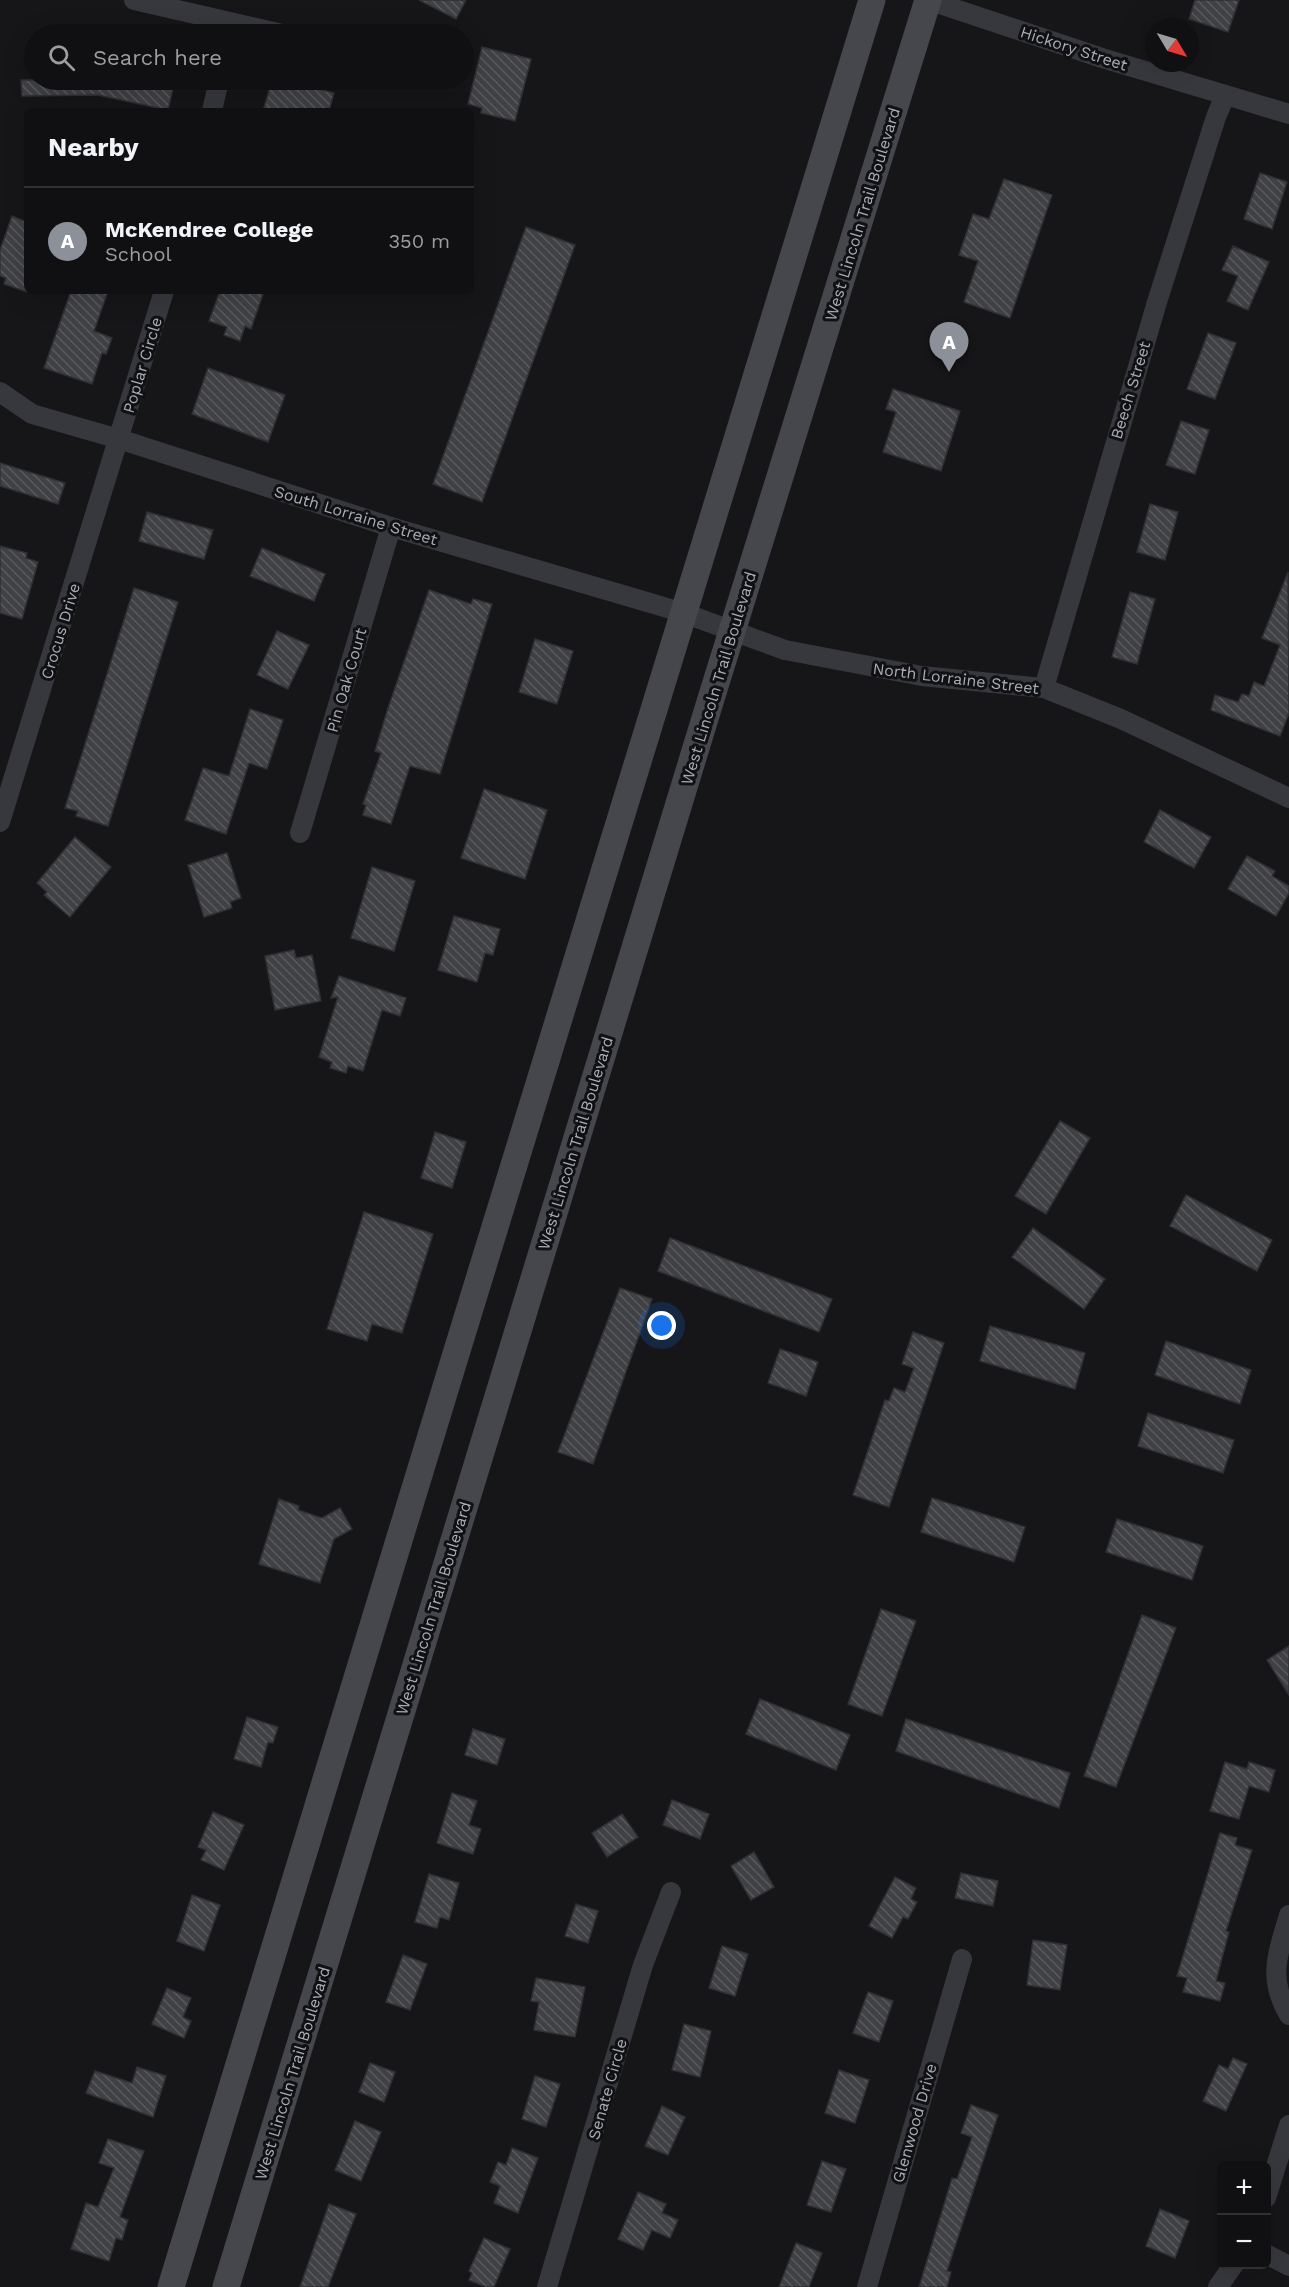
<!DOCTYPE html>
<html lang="en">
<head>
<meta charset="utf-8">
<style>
	:root { --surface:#101012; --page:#19191b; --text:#f1f3f6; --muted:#9c9d9f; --line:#303032; --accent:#8c9099 }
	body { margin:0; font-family:"Work Sans",sans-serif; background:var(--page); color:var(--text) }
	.controls { position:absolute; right:18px; bottom:18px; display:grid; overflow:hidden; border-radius:9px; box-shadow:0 6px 24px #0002 }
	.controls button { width:54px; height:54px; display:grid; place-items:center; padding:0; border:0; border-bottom:2px solid var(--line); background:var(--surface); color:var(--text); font:30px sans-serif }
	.compass { position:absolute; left:1145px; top:18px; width:54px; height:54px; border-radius:50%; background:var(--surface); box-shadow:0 6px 24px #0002; rotate:128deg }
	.you { position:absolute; left:662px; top:1326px; width:21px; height:21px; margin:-15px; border:4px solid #fff; border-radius:50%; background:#1a73e8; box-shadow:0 0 0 9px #1a73e833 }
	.badge { display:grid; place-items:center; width:39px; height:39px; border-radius:50%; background:var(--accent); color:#fff; font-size:20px; font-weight:700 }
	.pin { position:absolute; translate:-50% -50px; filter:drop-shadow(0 2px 3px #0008) }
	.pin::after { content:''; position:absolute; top:32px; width:21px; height:18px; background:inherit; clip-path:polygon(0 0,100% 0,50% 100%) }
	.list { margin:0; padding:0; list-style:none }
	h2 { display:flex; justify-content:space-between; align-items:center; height:78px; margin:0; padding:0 24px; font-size:26px }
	h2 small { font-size:20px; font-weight:400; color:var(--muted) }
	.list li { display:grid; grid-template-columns:39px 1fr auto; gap:18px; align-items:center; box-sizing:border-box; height:108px; padding:0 24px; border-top:2px solid var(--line) }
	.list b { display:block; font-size:22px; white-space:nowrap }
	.list p { margin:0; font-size:20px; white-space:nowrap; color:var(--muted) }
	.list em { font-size:20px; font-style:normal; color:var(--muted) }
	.icon { flex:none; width:33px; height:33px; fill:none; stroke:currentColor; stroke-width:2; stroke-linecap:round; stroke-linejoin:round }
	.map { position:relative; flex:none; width:1289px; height:2287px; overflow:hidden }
	.search { position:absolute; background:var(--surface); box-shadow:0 6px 24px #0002; left:24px; top:24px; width:450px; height:66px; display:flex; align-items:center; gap:15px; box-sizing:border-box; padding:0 21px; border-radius:33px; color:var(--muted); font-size:22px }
	.panel { position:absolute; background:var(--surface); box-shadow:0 6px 24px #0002; left:24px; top:108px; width:450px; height:186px; border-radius:9px }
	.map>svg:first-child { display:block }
</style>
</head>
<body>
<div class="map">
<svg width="1289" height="2287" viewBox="0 0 1289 2287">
	<defs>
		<pattern id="building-back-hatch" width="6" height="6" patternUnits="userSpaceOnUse" patternTransform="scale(1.5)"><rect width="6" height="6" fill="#404145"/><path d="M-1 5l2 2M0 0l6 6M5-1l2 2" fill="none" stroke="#595a5e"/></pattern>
	</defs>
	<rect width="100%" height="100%" fill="#161618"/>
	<g fill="url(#building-back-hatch)" stroke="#303034" stroke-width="1.5">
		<polygon points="419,0 466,0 456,19"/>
		<polygon points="1195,0 1239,0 1228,32 1189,19"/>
		<polygon points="482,47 531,59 515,121 481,113 482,108 468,104"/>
		<polygon points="21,80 175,80 168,110 98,95 22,96"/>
		<polygon points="272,80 287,80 334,93 329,111 263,111"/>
		<polygon points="1260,173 1287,182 1272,229 1244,219"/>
		<polygon points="1004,179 1052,195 1010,318 964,302 978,261 959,255 973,214 989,219"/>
		<polygon points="12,216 27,222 27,292 4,284 6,278 0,276 0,250"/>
		<polygon points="526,227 575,245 482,502 433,484"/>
		<polygon points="1233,246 1269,262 1248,310 1227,301 1238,276 1222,270"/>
		<polygon points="71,291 108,291 94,331 112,338 106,354 102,353 92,384 44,368"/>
		<polygon points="220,291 264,291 251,329 245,326 240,341 224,335 227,327 209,321"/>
		<polygon points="1208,333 1236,343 1215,399 1187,389"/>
		<polygon points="208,368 285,395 268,442 192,414"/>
		<polygon points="893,389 960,411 941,471 883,452 896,412 886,409"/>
		<polygon points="1181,421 1209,430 1195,474 1166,465"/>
		<polygon points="0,463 65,483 58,504 0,486"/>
		<polygon points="1150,504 1178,512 1165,560 1137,552"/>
		<polygon points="147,512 213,530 204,559 139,541"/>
		<polygon points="0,546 27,553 26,558 38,562 22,619 0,613"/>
		<polygon points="262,548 325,574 314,601 250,576"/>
		<polygon points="1288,572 1289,713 1280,736 1211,710 1215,695 1238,702 1242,694 1249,696 1254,682 1264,686 1280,645 1262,638"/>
		<polygon points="134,588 178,602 108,826 76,816 78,811 65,808"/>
		<polygon points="429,590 471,604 473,599 492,604 440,774 410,766 391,824 363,815 366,805 363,804 381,753 375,751 388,708"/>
		<polygon points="1130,592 1155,599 1137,664 1112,657"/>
		<polygon points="277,631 309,645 288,689 257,675"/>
		<polygon points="535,639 573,651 557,704 519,692"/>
		<polygon points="250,709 283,720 267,769 249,763 226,834 185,820 203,768 229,776"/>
		<polygon points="484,789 547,810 525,879 461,858"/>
		<polygon points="1160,810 1211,837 1194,868 1144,842"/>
		<polygon points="75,837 111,867 70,917 44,895 47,892 37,883"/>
		<polygon points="227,853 241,898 230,902 232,908 204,917 188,865"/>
		<polygon points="1247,856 1275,871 1272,876 1289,886 1289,893 1276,916 1228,889"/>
		<polygon points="372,867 415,881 394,951 351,938"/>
		<polygon points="454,916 500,929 493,955 485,953 477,982 438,970"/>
		<polygon points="294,950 296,958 312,955 321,1001 275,1010 265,956"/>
		<polygon points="339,976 406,998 400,1016 382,1010 363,1071 348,1066 346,1073 330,1068 332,1062 319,1057 338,997 331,998"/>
		<polygon points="1060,1121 1090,1138 1046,1214 1015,1196"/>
		<polygon points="435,1132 466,1142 452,1188 421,1178"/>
		<polygon points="1186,1195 1272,1240 1257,1271 1170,1226"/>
		<polygon points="364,1212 433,1234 402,1333 372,1324 367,1341 327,1329"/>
		<polygon points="1033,1228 1105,1279 1084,1309 1012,1257"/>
		<polygon points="670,1238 832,1299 819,1332 658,1271"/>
		<polygon points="620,1288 652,1299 593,1464 558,1452"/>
		<polygon points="990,1326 1085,1353 1075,1389 980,1361"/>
		<polygon points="913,1332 944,1343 889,1507 853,1495 885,1400 889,1401 894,1388 905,1392 914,1368 902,1364"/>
		<polygon points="1166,1341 1251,1370 1240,1404 1155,1375"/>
		<polygon points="780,1349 818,1362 806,1396 768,1383"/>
		<polygon points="1148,1413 1234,1440 1223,1473 1138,1446"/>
		<polygon points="932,1498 1025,1527 1014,1562 921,1532"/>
		<polygon points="279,1499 299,1506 298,1510 322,1518 340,1508 352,1529 334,1539 320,1583 259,1564"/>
		<polygon points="1117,1519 1203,1546 1192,1580 1106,1552"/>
		<polygon points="881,1609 916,1621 882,1716 848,1704"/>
		<polygon points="1142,1615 1176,1628 1116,1787 1084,1776"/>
		<polygon points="1289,1646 1289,1695 1267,1660"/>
		<polygon points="760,1699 850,1735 836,1770 746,1734"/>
		<polygon points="247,1717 278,1727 273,1743 268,1742 261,1767 234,1759"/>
		<polygon points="906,1719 1070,1773 1059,1808 896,1751"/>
		<polygon points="473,1729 505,1739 497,1765 465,1755"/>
		<polygon points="1225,1762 1247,1769 1249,1762 1275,1770 1269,1792 1249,1786 1239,1819 1210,1811"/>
		<polygon points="452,1793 477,1801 469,1825 481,1829 473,1854 437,1843"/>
		<polygon points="672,1800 709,1814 700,1839 663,1825"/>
		<polygon points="213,1812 244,1825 224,1870 201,1860 206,1850 198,1847"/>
		<polygon points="622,1814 638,1837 607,1857 592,1833"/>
		<polygon points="1220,1833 1237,1838 1235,1845 1252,1850 1226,1931 1229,1932 1216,1981 1225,1983 1220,2001 1183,1992 1187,1978 1177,1976"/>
		<polygon points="754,1852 774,1887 751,1900 731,1866"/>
		<polygon points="961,1873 998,1881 993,1906 955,1898"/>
		<polygon points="429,1874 459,1883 449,1920 440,1917 437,1928 415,1922"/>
		<polygon points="895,1877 916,1888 911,1899 917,1902 908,1919 903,1917 892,1938 869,1926"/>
		<polygon points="192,1895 220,1905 204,1951 177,1941"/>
		<polygon points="576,1904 598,1911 588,1943 565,1936"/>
		<polygon points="1033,1940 1067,1945 1060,1990 1027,1985"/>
		<polygon points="722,1946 748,1954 735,1996 709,1988"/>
		<polygon points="403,1955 427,1964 410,2010 386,2002"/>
		<polygon points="536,1978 585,1987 575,2037 534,2030 539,2002 531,2001"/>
		<polygon points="167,1988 191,1998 183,2017 191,2021 184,2038 152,2024"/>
		<polygon points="868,1992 893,2001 879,2042 853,2033"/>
		<polygon points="684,2024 711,2031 700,2077 672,2070"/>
		<polygon points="1233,2058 1247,2064 1226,2111 1203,2101 1219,2065 1228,2069"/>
		<polygon points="370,2063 395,2072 384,2102 359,2092"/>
		<polygon points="137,2067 166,2076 153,2117 86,2093 95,2071 132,2083"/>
		<polygon points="839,2070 869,2080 855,2123 825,2113"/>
		<polygon points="535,2076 560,2084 546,2127 522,2119"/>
		<polygon points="971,2105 998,2115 947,2271 951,2272 947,2287 919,2287 952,2178 957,2179 972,2137 961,2133"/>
		<polygon points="662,2106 685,2117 668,2155 645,2146"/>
		<polygon points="355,2121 381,2132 361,2181 335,2170"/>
		<polygon points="108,2139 144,2151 120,2217 128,2220 122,2240 116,2238 109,2261 71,2249 86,2203 98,2207 114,2168 99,2163"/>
		<polygon points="512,2148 538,2158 518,2213 494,2203 500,2186 490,2182 498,2162 506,2165"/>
		<polygon points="822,2161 846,2169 831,2212 807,2205"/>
		<polygon points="638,2192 666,2204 662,2213 678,2220 670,2238 652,2230 643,2250 618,2239"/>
		<polygon points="329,2204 356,2214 328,2287 300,2287"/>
		<polygon points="1160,2209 1189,2221 1175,2258 1146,2246"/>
		<polygon points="484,2238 510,2249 494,2287 486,2287 469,2280 472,2273 469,2271"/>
		<polygon points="796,2243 822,2253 809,2287 779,2287"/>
	</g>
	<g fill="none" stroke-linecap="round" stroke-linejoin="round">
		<g stroke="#37383d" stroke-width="20">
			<polyline points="134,0 282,34"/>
			<polyline points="928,0 1102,58 1289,114"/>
			<polyline points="212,111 219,80"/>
			<polyline points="0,392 32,414 119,439 391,527 681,612 785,650 922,676 1044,688 1121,719 1289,798"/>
			<polyline points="1044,688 1157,302 1216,117 1225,96"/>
			<polyline points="0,822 164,291"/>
			<polyline points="300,833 391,527"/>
			<path d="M1289 1915C1278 1953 1267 1978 1289 2015"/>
			<polyline points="1266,2198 1289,2125"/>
			<polyline points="1266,2254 1289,2266"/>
			<polyline points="547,2287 643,1965 671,1892"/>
			<polyline points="867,2287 962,1959"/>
			<polyline points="1218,2287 1234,2264"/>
		</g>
		<g stroke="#45474d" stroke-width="27">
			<path d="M171 2287C406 1525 633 761 872 0"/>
			<polyline points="226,2287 710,702 928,0"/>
		</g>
	</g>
	<g text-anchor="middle" stroke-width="6" stroke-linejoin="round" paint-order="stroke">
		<g font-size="16" fill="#a8adb8" stroke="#111113">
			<text transform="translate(1074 48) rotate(18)" y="6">Hickory Street</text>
			<text transform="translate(862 214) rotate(-73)" y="6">West Lincoln Trail Boulevard</text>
			<text transform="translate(142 365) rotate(-73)" y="6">Poplar Circle</text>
			<text transform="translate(1130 390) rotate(-73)" y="6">Beech Street</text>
			<text transform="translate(356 515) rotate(17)" y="6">South Lorraine Street</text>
			<text transform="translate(60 631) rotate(-73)" y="6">Crocus Drive</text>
			<text transform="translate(718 678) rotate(-73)" y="6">West Lincoln Trail Boulevard</text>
			<text transform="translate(956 678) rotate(7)" y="6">North Lorraine Street</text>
			<text transform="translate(346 680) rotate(-74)" y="6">Pin Oak Court</text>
			<text transform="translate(575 1143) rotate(-73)" y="6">West Lincoln Trail Boulevard</text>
			<text transform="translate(433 1608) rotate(-73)" y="6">West Lincoln Trail Boulevard</text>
			<text transform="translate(292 2073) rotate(-73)" y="6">West Lincoln Trail Boulevard</text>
			<text transform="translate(607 2089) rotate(-74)" y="6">Senate Circle</text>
			<text transform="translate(914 2123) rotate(-74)" y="6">Glenwood Drive</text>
		</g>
	</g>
</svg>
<div class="controls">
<button>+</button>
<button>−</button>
</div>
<svg class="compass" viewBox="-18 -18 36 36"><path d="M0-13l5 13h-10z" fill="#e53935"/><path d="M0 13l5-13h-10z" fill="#9c9d9f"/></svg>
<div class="you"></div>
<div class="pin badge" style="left:949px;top:372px">A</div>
<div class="search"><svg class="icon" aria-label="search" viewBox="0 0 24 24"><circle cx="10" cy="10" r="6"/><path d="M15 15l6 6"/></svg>Search here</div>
<section class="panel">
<h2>Nearby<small></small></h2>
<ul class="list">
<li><span class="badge">A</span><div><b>McKendree College</b><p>School</p></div><em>350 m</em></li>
</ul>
</section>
</div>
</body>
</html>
